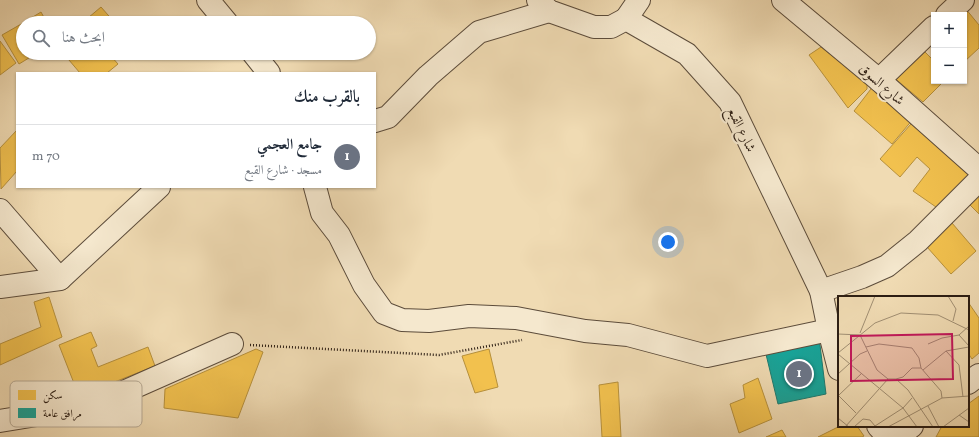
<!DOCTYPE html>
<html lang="ar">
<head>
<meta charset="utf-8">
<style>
	:root { --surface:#fff; --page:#f2f2f3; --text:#1f2937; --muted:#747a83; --line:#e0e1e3; --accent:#8f2418 }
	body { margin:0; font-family:Vollkorn,Amiri,serif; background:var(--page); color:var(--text); direction:rtl }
	.controls { position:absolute; right:12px; top:12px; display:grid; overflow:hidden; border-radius:0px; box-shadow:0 1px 3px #0004 }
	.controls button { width:36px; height:36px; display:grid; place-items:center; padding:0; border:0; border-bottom:1px solid var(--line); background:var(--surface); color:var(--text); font:20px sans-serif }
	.you { position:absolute; left:668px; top:242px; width:14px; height:14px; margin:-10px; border:3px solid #fff; border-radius:50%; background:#1a73e8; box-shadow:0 0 0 6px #1a73e833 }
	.badge { display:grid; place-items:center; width:26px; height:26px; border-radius:50%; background:var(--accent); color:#fff; font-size:13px; font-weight:700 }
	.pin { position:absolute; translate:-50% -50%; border:2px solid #fff; box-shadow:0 1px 4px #0006 }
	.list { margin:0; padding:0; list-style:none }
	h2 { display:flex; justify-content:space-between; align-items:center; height:52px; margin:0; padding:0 16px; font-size:17px }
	h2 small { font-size:13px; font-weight:400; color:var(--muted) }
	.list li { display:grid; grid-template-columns:26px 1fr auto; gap:12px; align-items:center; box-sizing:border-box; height:64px; padding:0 16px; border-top:1px solid var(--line) }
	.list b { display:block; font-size:15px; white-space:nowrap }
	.list p { margin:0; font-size:13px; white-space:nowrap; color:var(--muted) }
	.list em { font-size:13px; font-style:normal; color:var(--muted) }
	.icon { flex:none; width:22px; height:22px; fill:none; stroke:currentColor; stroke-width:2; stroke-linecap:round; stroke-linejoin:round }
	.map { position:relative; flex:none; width:979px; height:437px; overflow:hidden; direction:ltr }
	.search { position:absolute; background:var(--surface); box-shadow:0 1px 3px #0004; left:16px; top:16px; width:360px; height:44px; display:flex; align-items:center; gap:10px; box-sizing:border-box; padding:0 14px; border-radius:22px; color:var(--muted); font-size:15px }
	.panel { position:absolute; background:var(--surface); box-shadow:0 1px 3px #0004; left:16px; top:72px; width:360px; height:116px; border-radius:0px; direction:rtl }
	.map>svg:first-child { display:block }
</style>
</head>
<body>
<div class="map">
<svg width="979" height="437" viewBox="0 0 979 437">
	<rect width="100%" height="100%" fill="#f0dbb3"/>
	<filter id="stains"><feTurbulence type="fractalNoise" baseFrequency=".005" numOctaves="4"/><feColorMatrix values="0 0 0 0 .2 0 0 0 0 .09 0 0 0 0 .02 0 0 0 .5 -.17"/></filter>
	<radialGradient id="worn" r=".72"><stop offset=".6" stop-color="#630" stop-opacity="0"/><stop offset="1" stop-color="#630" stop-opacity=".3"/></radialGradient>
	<g fill="#f2c14e" stroke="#b6903c">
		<polygon points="101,7 115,23 82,23"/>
		<polygon points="965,8 979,25 979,48 964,62 964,15 957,15"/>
		<polygon points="41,12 47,23 23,23"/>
		<polygon points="23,23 23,53 37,53 19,64 2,35"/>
		<polygon points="0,41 16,63 0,75"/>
		<polygon points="821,47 867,83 867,89 848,108 809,55"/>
		<polygon points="922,49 934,61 934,81 944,81 923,102 892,76"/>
		<polygon points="63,53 112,53 110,55 118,64 107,73 80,73"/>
		<polygon points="874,85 914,118 892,144 854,111"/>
		<polygon points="918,116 974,169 936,207 913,191 930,169 917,157 900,177 880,159"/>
		<polygon points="17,130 17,171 1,189 0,148"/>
		<polygon points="979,189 979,214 966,201"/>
		<polygon points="952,223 976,251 951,274 927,247"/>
		<polygon points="49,297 62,337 0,365 0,344 41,327 34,302"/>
		<polygon points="968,302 979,318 979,353 972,359 968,353"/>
		<polygon points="91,332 97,346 91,349 98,367 148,347 155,366 79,396 59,345"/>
		<polygon points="256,349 263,352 238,418 164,408 165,389"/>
		<polygon points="489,349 498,387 475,393 462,356"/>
		<polygon points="758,378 772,419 739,433 730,404 745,398 743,385"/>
		<polygon points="618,382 621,437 602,437 599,385"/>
		<polygon points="979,396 979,437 936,437 942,426 968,426 968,404"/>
		<polygon points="840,426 857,426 864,436 862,437 818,437"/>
		<polygon points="782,430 786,437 766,437"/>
	</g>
	<polygon fill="#17a398" stroke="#1d7b70" points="819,337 826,394 778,404 764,346"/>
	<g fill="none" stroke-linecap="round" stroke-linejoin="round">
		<g stroke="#5c4c3b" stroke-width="24">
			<g id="minor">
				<polyline points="208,0 227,23"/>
				<polyline points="538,0 549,11 594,27 611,27 626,19 687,54 730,102 821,291 829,330 839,369"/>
				<polyline points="783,0 879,80 979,169"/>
				<polyline points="947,15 963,0"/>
				<polyline points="626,19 639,0"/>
				<polyline points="253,53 269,73"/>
				<polyline points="879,80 934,27"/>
				<polyline points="375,121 388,117 428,76 479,32 549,11"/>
				<polyline points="315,187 322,213 339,235 364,285 384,313 402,320 429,321 469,316 516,318 585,331 628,335 707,356 829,330"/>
				<polyline points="0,210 60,279"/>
				<polyline points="0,287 60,279 159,187"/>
				<polyline points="821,291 862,277 887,266 918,241 979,180"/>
				<polyline points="968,383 979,375"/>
				<polyline points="0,421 92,406 232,344"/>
				<polyline points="878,426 888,437"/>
				<polyline points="898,437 912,426"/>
			</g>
		</g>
		<polyline stroke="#2b1d13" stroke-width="2.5" stroke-dasharray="1 2" stroke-linecap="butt" points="250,345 439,355 522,340"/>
		<use href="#minor" stroke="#f5e8ce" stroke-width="22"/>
	</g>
	<g text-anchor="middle" stroke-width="4" stroke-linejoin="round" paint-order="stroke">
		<g font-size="14" fill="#2b1d13" stroke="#f5e8ce">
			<text transform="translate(882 84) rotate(41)" y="5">شارع السوق</text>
			<text transform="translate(742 129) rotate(64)" y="5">شارع القبع</text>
		</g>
	</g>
	<g transform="translate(838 296)">
		<rect width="131" height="131" fill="#f0dbb3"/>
		<path fill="none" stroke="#a18f73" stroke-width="1" d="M110 0 118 13 115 25M22 37 37 0M0 38 22 39 39 74 50 83H58L70 94 95 131M121 39 131 30M90 48 104 42 121 39 131 50M28 51 41 48 74 52 81 62 83 72 103 95 104 102M108 55 121 69 125 101M0 57 37 27 63 17 100 19 131 34M0 58 65 112 79 131M85 74 108 55 131 51M0 78 22 58 29 55M58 83 65 81 74 72H83M0 99 18 117M1 99 24 77M90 110 101 131M121 119 131 126M0 122 11 131M7 131 50 83M16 131 25 123 32 124 37 130 65 112 74 102M50 131 104 102 131 100M105 131 131 112"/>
		<path fill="#c2185b" fill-opacity="0.15" stroke="#c2185b" stroke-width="2" d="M114 38 115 83 13 85V40Z"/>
		<rect width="131" height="131" fill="none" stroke="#2b1d13" stroke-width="2"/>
	</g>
	<rect x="10" y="381" width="132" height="46" rx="6" fill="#f5e8ce" stroke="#b8ab96" stroke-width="1"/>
	<rect x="18" y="390" width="18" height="10" fill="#f2c14e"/>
	<rect x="18" y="408" width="18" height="10" fill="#17a398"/>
	<g font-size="11" fill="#2b1d13">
		<text x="43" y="399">سكن</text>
		<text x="43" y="417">مرافق عامة</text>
	</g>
	<rect width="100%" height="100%" filter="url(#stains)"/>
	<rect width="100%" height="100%" fill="url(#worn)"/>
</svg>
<div class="controls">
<button>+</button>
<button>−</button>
</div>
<div class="you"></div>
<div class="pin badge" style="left:799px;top:374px;background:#6b7280">1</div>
<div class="search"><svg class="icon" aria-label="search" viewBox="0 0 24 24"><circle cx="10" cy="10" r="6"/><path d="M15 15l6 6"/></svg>ابحث هنا</div>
<section class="panel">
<h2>بالقرب منك<small></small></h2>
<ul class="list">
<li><span class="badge" style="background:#6b7280">1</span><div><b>جامع العجمي</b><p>مسجد · شارع القبع</p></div><em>70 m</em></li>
</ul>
</section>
</div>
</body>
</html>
